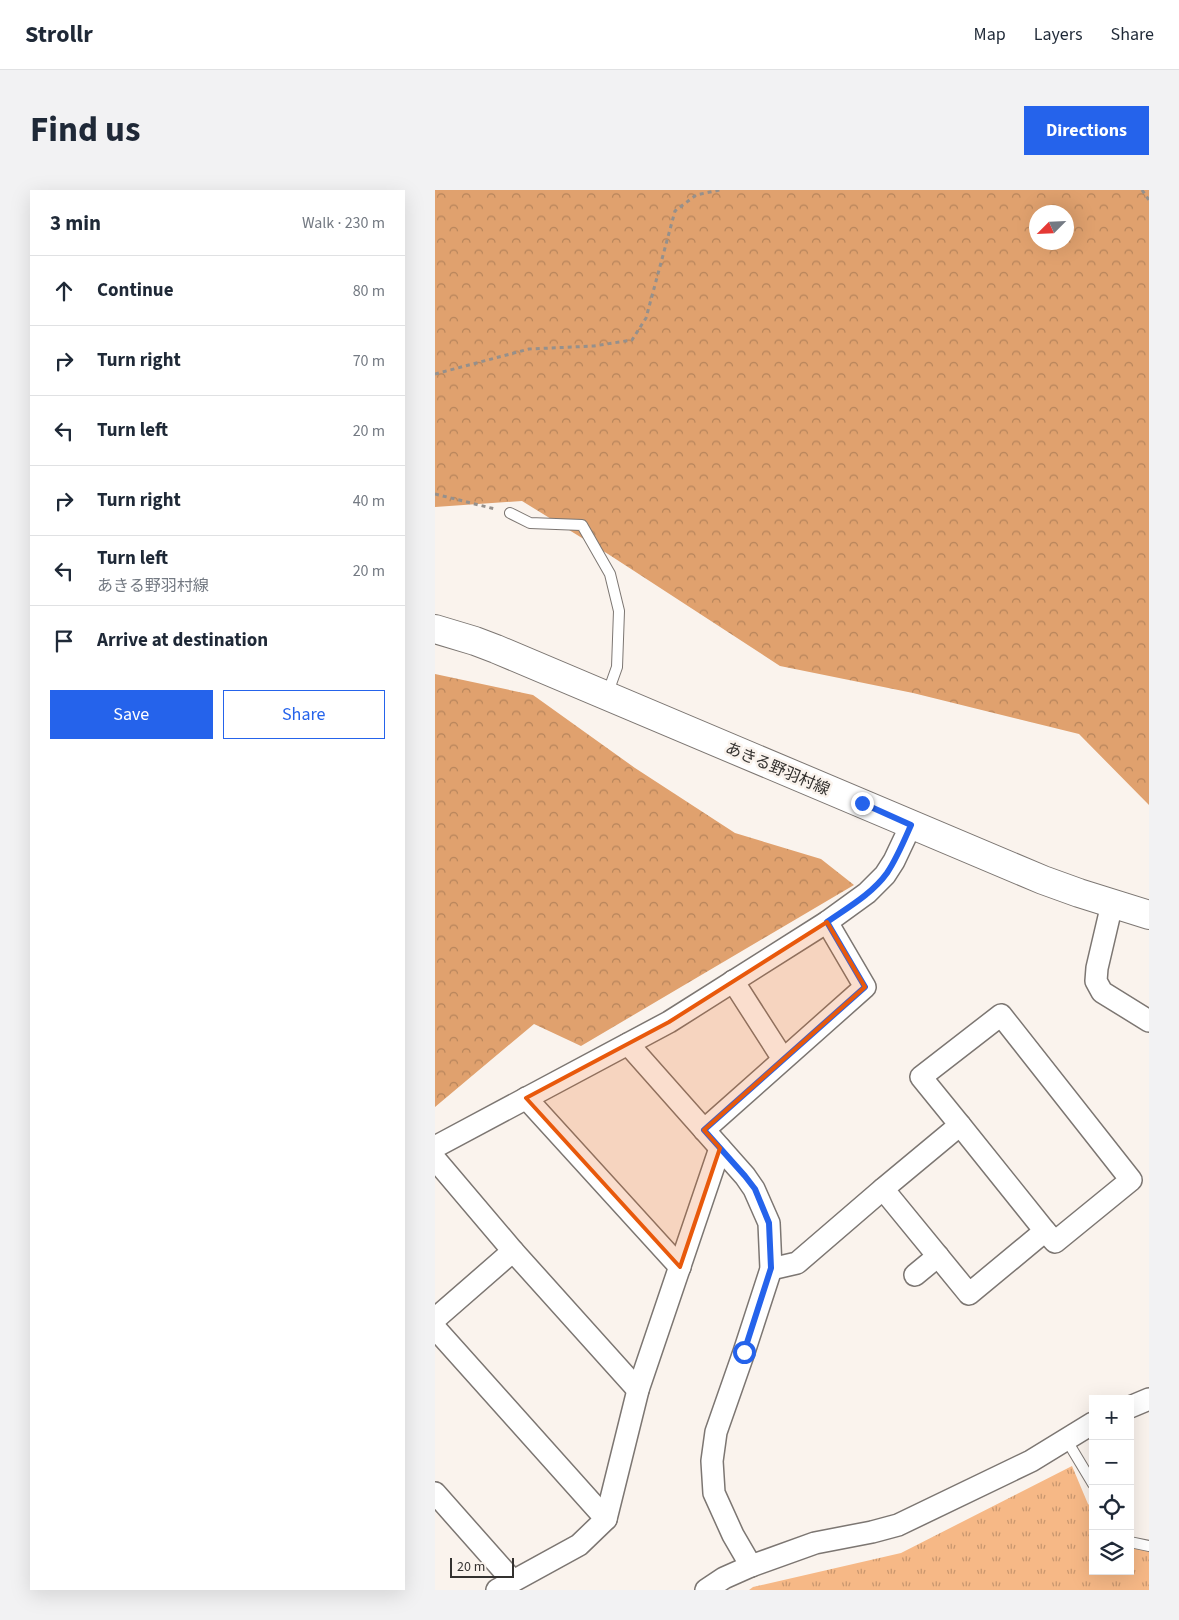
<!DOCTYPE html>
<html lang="en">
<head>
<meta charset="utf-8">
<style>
	:root { --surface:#fff; --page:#f2f2f3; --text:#1f2937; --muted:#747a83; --line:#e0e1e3; --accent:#2563eb }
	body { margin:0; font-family:"Source Sans 3","Noto Sans JP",sans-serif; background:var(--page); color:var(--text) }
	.controls { position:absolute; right:15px; bottom:15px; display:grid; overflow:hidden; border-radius:0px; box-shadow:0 5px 20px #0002 }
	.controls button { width:45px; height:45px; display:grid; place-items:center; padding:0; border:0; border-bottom:1px solid var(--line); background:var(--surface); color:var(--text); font:25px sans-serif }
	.compass { position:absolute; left:594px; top:15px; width:45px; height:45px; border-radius:50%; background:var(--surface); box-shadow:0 5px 20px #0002; rotate:246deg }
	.scale { position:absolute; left:15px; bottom:12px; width:64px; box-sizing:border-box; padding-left:5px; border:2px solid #33312f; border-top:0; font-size:14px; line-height:18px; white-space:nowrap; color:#33312f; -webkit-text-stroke:4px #faf3ed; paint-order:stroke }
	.stop { position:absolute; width:15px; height:15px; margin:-11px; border:4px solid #2563eb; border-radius:50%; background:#fff }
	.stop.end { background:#2563eb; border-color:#fff; box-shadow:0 1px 5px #0008 }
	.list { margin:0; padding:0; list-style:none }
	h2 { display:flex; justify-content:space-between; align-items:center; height:65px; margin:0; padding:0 20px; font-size:21px }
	h2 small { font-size:16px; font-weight:400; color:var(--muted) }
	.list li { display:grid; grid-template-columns:32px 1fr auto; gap:15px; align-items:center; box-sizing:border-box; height:70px; padding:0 20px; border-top:1px solid var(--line) }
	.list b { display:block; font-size:19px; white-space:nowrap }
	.list p { margin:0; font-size:16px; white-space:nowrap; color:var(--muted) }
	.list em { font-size:16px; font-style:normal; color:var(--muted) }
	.actions { display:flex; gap:10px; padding:15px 20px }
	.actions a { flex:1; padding:11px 0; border:1px solid var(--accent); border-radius:0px; text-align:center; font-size:18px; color:var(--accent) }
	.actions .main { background:var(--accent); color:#fff }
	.icon { flex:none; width:28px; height:28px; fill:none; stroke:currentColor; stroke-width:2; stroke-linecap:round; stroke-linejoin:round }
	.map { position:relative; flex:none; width:714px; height:1400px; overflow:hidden; border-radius:0px }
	header { display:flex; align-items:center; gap:30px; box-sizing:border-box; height:70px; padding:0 25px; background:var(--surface); border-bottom:1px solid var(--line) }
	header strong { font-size:24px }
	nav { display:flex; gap:28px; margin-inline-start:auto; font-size:18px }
	.intro { display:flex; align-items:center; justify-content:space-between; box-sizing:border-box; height:120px; padding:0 30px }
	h1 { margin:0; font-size:35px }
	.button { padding:12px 22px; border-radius:0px; background:var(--accent); color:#fff; font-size:18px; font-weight:700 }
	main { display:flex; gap:30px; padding:0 30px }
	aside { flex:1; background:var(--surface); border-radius:0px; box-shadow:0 5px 20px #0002 }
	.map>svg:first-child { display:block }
</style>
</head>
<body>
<header>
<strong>Strollr</strong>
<nav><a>Map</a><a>Layers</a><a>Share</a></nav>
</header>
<div class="intro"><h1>Find us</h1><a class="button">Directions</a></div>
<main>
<aside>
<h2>3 min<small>Walk · 230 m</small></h2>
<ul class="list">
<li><svg class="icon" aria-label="ahead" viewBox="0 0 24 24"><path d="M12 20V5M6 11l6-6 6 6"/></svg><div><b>Continue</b></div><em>80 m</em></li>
<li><svg class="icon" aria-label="right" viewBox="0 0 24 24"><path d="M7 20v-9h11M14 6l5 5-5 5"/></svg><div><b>Turn right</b></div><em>70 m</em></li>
<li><svg class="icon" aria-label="left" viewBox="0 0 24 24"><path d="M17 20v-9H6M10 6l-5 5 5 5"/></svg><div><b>Turn left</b></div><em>20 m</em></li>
<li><svg class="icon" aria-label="right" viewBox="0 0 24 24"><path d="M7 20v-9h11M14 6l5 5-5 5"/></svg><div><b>Turn right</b></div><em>40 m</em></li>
<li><svg class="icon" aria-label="left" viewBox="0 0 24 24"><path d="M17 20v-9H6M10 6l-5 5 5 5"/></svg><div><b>Turn left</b><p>あきる野羽村線</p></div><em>20 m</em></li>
<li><svg class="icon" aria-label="arrive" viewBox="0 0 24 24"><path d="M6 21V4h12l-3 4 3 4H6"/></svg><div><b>Arrive at destination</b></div></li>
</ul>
<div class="actions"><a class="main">Save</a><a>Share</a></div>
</aside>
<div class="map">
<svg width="714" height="1400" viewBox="0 0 714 1400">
	<defs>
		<pattern id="grass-tufts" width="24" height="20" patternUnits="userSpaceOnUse" patternTransform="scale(1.25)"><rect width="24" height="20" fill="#f6b886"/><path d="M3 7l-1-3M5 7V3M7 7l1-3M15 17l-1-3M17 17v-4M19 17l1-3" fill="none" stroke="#c8966e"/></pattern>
		<pattern id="forest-crowns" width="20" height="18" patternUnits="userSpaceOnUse" patternTransform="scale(1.25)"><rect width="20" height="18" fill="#e0a16e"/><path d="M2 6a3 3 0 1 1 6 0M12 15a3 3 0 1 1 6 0" fill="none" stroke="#b6845b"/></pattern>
	</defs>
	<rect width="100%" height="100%" fill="#faf3ed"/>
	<polygon fill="url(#grass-tufts)" points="637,1276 653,1314 658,1318 658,1381 695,1381 695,1351 714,1360 714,1400 314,1400 318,1397 466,1363"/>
	<g fill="url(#forest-crowns)" fill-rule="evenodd">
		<path d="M0 0H714V615L644 544 478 503 345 476 173 364 87 311 0 317ZM602 22H632V52H602Z"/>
		<polygon points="0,484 98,505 200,578 300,643 386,669 419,695 146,856 99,834 0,917"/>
	</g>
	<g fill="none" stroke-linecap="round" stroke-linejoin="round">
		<g stroke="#7c7672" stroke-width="12">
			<g id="lane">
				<polyline points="75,323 95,333 147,335 175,384 184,421 182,477 172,505"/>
				<polyline points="631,1249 658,1294"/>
				<polyline points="695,1352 714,1356"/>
			</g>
		</g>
		<g stroke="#7c7672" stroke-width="24">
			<g id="street">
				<polyline points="677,714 662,778 661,791 667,802 714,831"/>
				<polyline points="298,791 348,869"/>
				<polygon points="566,825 696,990 620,1052 610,1041 534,1104 448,999 525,935 486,887"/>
				<polyline points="193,854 310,986 319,999 334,1033 336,1079 309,1162 281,1242 277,1271 279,1303 298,1345 316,1376"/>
				<polyline points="91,908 245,1077"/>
				<polyline points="525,935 610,1041"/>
				<polyline points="269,940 430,797 392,732"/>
				<polyline points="0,957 234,832 392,732 432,703 450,685 459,671 476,635"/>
				<polyline points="0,969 78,1061 203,1200"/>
				<polyline points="336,1079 362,1073 448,999"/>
				<polyline points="480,1085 503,1066"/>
				<polyline points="0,1129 78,1061"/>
				<polyline points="0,1138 171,1329"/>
				<polyline points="695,1217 714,1209"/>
				<polyline points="0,1303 78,1391"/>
				<polyline points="62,1400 144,1355 171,1329 203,1200 285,958"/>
				<polyline points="271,1400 289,1388 316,1376 380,1353 437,1342 463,1335 596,1271 658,1233"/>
			</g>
		</g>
		<g stroke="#7c7672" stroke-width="30">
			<polyline id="secondary" points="0,439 40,451 61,459 608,690 644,703 714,725"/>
		</g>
		<g stroke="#95908c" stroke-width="3" stroke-dasharray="4 4" stroke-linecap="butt">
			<polyline points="707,0 714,10"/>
			<polyline points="0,184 94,159 159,156 197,150 211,128 240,21 261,5 285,0"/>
			<polyline points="0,304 60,319"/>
		</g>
		<use href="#lane" stroke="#fff" stroke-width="10"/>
		<use href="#street" stroke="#fff" stroke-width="21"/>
		<use href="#secondary" stroke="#fff" stroke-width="28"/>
	</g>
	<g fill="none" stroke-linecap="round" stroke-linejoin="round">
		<path stroke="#2563eb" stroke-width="6" d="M309 1162 336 1078 334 1033 320 999 310 986 269 940 430 797 392 732C412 718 437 704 452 683 462 668 469 651 476 635L427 613"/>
	</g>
	<path fill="#e8590c" fill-opacity="0.2" stroke="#e8590c" stroke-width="4" stroke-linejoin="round" d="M392 732 430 797 269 940 285 958 245 1077 91 908 234 832Z"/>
	<g text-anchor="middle" stroke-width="5" stroke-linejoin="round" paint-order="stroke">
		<g font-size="16" fill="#33312f" stroke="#faf3ed">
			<text transform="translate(343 578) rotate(23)" y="6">あきる野羽村線</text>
		</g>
	</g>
</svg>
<div class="controls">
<button>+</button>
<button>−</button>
<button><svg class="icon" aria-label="locate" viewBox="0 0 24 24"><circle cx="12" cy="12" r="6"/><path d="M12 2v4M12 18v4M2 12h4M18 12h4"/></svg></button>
<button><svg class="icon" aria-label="layers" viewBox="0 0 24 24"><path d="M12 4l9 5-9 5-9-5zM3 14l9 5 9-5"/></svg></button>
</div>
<svg class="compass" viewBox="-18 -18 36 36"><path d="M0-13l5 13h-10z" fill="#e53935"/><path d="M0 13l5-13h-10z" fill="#747a83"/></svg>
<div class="scale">20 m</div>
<div class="stop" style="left:309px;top:1162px"></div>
<div class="stop end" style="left:427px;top:613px"></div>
</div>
</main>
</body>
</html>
